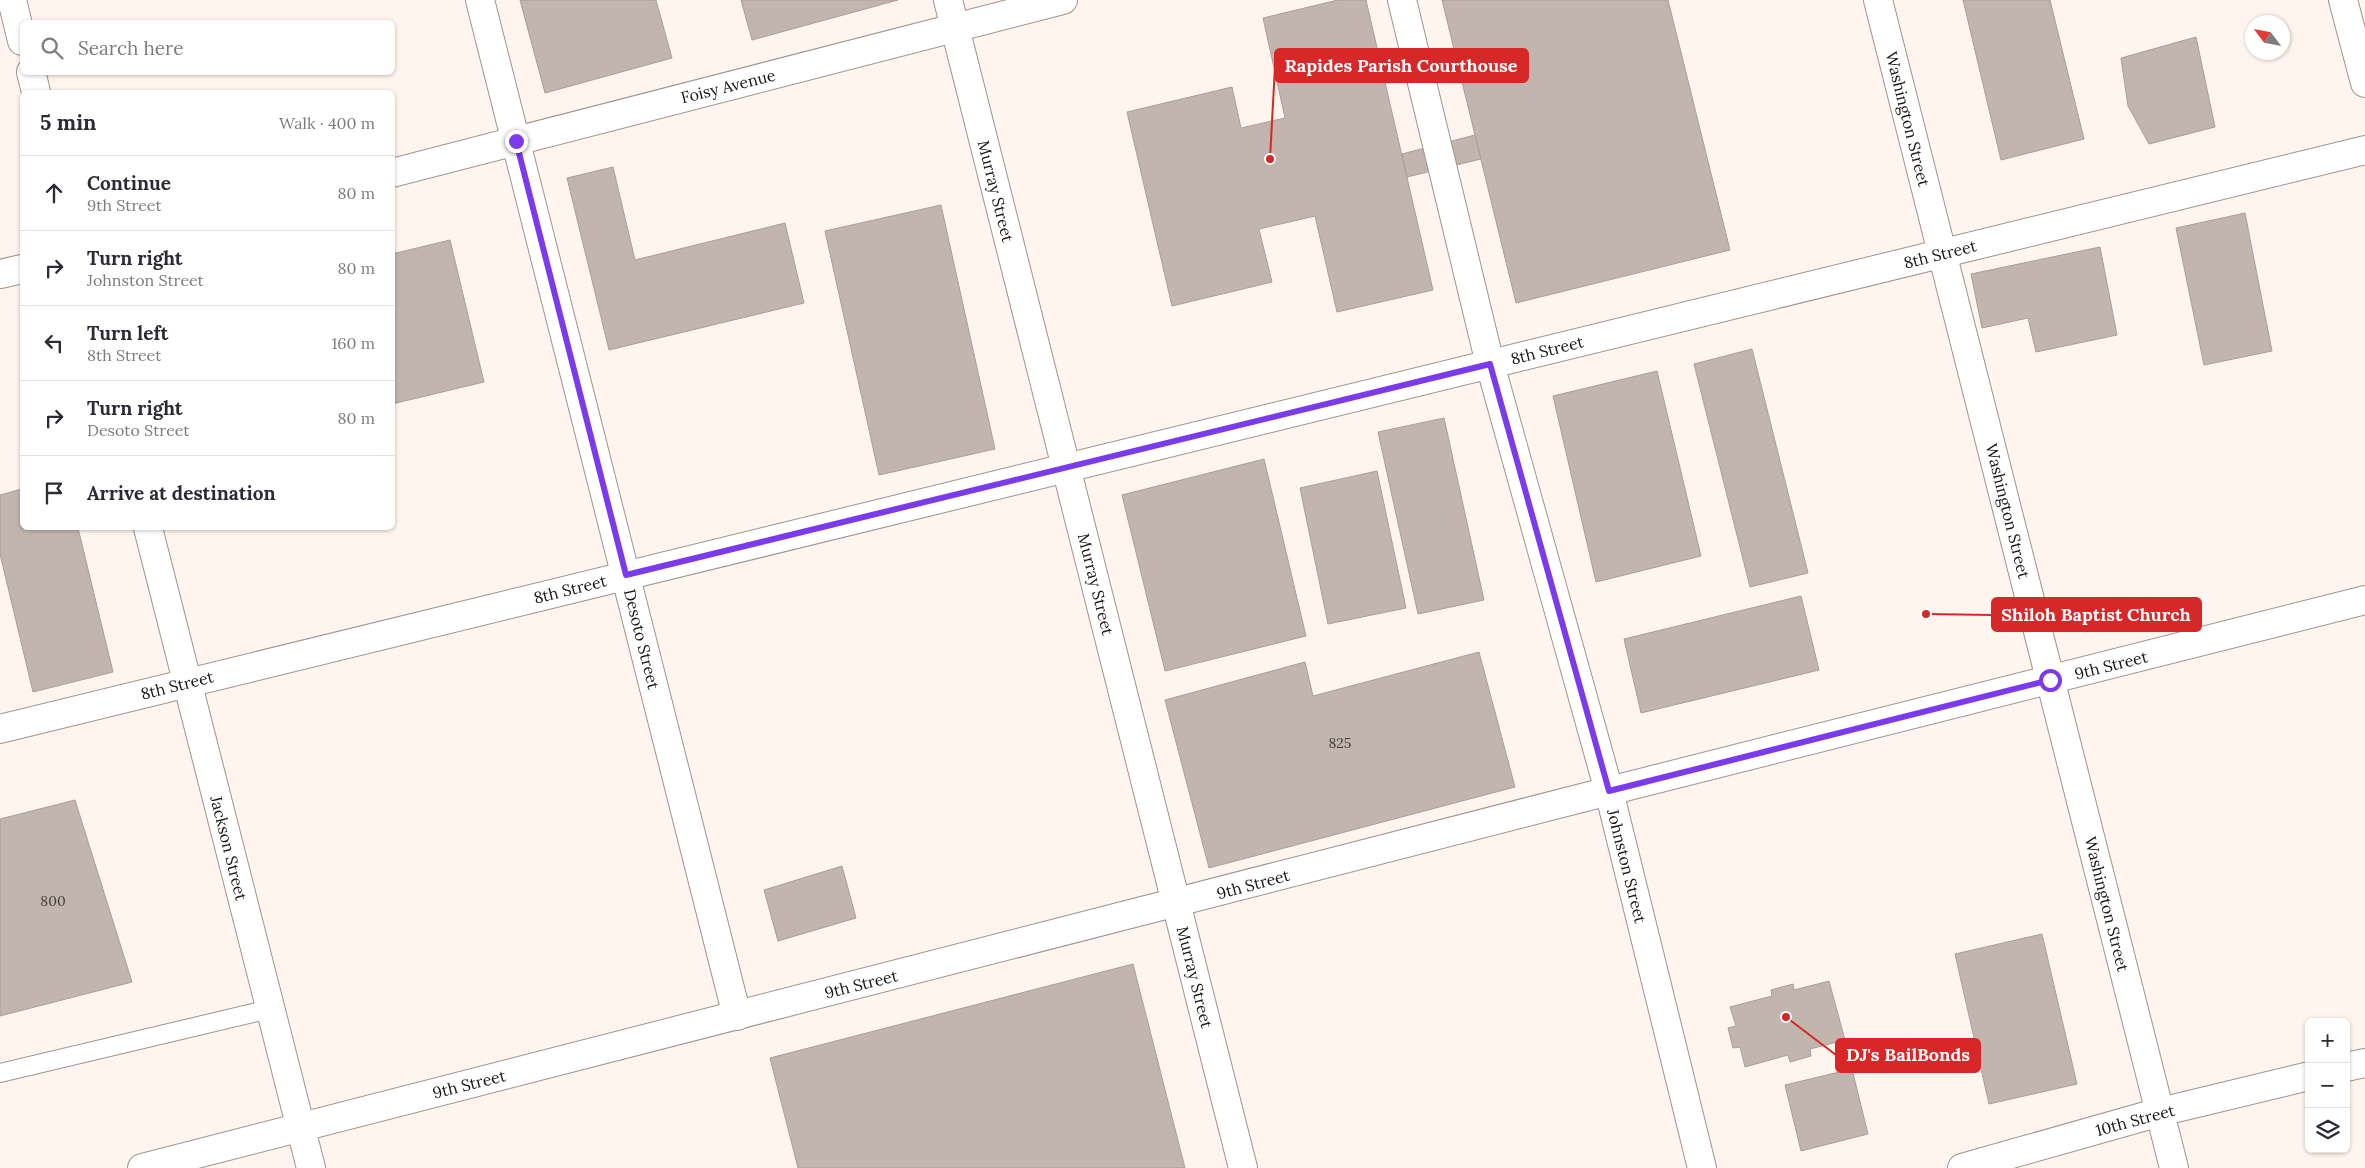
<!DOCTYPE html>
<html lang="en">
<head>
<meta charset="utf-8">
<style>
	:root { --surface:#fff; --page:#f7f7f7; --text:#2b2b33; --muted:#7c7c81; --line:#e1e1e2 }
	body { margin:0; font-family:Lora,serif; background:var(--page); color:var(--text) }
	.controls { position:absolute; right:15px; bottom:15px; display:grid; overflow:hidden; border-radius:8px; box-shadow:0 1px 4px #0004 }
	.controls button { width:45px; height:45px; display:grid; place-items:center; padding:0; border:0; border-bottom:1px solid var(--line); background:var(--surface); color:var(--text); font:25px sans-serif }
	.compass { position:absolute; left:2245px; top:15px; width:45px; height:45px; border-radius:50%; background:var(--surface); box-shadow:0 1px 4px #0004; rotate:302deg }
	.stop { position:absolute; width:15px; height:15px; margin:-11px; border:4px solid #7c3aed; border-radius:50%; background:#fff }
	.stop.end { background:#7c3aed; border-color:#fff; box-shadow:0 1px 5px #0008 }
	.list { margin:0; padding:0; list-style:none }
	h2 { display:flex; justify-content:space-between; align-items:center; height:65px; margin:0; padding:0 20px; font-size:21px }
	h2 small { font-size:16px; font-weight:400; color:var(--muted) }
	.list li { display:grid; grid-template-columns:32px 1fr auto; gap:15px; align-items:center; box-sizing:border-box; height:75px; padding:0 20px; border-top:1px solid var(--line) }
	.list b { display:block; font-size:19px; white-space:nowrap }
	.list p { margin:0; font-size:16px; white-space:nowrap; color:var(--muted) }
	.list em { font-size:16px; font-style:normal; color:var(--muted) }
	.icon { flex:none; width:28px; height:28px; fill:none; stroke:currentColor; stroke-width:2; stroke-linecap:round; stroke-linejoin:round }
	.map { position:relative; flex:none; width:2365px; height:1168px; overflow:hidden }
	.search { position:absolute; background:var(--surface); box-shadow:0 1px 4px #0004; left:20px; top:20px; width:375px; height:55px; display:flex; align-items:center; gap:12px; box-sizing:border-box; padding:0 18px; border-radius:8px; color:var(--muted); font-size:19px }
	.panel { position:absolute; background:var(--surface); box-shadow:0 1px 4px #0004; left:20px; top:90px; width:375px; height:440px; border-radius:8px }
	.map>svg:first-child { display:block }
</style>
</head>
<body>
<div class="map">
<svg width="2365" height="1168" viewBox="0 0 2365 1168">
	<rect width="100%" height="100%" fill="#fff5ee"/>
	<g fill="#c1b5ad" stroke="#aa9f97">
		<polygon points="520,0 656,0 672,58 545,93"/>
		<polygon points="741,0 898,0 752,40"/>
		<polygon points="1338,0 1366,0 1433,290 1337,312 1315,216 1259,229 1272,282 1172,306 1127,112 1232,87 1241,128 1285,118 1263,18"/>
		<polygon points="1442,0 1668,0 1730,250 1516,303"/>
		<polygon points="1963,0 2050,0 2084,139 2001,160"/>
		<polygon points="2196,37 2215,127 2149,144 2128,106 2121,58"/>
		<polygon points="1475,135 1481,159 1407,177 1402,154"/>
		<polygon points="613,167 635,260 785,223 804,303 609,350 567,178"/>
		<polygon points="941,205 995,449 879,475 825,231"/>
		<polygon points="2245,213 2272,351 2204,365 2176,228"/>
		<polygon points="450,240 484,382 392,404 392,254"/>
		<polygon points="2100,247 2117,335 2036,352 2028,318 1982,328 1971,274"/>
		<polygon points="1752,349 1808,573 1750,587 1694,364"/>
		<polygon points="1657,371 1701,556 1596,582 1553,396"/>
		<polygon points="1444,418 1484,600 1418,614 1378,432"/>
		<polygon points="1264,459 1306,636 1165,671 1122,495"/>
		<polygon points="1377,471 1406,608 1328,624 1300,488"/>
		<polygon points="22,489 22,528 78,528 113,672 33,692 0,554 0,495"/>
		<polygon points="1801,596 1819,670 1641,713 1624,639"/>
		<polygon points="1479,652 1515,787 1209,868 1165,700 1305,662 1313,696"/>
		<polygon points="75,800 132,982 0,1016 0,819"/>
		<polygon points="842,866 856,918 778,941 764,890"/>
		<polygon points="2042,934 2077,1084 1989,1104 1955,954"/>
		<polygon points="1133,964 1185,1168 798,1168 770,1058"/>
		<polygon points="1829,981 1845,1040 1810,1049 1811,1056 1790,1062 1788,1055 1745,1067 1740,1047 1733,1048 1728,1028 1736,1026 1730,1007 1772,996 1771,990 1793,984 1794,990"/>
		<polygon points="1852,1069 1868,1134 1801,1151 1785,1085"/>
	</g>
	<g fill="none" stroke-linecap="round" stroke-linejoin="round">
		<g stroke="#9f938c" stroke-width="20">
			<polyline id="service" points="0,1073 270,1009"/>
		</g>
		<g stroke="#9f938c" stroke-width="30">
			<g id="minor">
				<polyline points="480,0 737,1016"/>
				<polyline points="948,0 1243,1168"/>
				<polyline points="1402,0 1490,364 1609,791 1702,1168"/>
				<polyline points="1878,0 2174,1168"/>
				<polyline points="2343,0 2365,83"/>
				<polyline points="392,173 1063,0"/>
				<polyline points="0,274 22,269"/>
				<polyline points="0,729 2365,150"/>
				<polyline points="142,1168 1609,791 2365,600"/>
			</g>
		</g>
		<g stroke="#9f938c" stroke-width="30">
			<g id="secondary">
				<polyline points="12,0 22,41"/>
				<polyline points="31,72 36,92"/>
				<polyline points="148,528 311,1168"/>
				<polyline points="2346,1067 2365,1063"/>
				<polyline points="1962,1168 2160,1112 2309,1076"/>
			</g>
		</g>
		<use href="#service" stroke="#fff" stroke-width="18"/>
		<use href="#minor" stroke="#fff" stroke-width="28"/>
		<use href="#secondary" stroke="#fff" stroke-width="28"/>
	</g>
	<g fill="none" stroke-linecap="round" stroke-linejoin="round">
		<polyline stroke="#7c3aed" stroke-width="6" points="516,141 626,575 1490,364 1609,791 2050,680"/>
	</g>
	<g text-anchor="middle" stroke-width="4.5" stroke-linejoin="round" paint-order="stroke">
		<g font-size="14" fill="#443e3a">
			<text x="1340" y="748">825</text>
			<text x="53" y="906">800</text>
		</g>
		<g font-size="16" fill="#1a1613" stroke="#fff">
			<text transform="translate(728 86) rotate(-14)" y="6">Foisy Avenue</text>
			<text transform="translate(1908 119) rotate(76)" y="6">Washington Street</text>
			<text transform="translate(996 191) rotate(76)" y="6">Murray Street</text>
			<text transform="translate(1940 254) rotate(-14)" y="6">8th Street</text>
			<text transform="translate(1547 350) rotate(-14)" y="6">8th Street</text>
			<text transform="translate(2008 511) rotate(76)" y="6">Washington Street</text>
			<text transform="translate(1096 584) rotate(76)" y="6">Murray Street</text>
			<text transform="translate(570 589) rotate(-14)" y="6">8th Street</text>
			<text transform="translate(642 639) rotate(76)" y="6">Desoto Street</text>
			<text transform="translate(2111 665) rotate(-14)" y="6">9th Street</text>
			<text transform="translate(177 685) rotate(-14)" y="6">8th Street</text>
			<text transform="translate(229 848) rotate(76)" y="6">Jackson Street</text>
			<text transform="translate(1627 866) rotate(76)" y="6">Johnston Street</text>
			<text transform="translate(1253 884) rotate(-15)" y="6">9th Street</text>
			<text transform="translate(2107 904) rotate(76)" y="6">Washington Street</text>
			<text transform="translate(1195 977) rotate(76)" y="6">Murray Street</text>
			<text transform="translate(861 984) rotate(-14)" y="6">9th Street</text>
			<text transform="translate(469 1084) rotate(-14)" y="6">9th Street</text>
			<text transform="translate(2135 1120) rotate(-15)" y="6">10th Street</text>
		</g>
	</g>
	<path fill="none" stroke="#d62828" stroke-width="2" d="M1270 159L1275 66M1926 614L1992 615M1786 1017L1836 1055"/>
	<g fill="#d62828" stroke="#fff" stroke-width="2">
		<circle cx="1270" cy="159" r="5"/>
		<circle cx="1926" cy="614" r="5"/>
		<circle cx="1786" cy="1017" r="5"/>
	</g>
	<g fill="#d62828" stroke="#d62828" stroke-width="2">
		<rect x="1275" y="49" width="253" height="33" rx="5"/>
		<rect x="1992" y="598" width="209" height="33" rx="5"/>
		<rect x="1836" y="1039" width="144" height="33" rx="5"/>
	</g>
	<g font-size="18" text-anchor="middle" font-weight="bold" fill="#fff">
		<text x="1401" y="72">Rapides Parish Courthouse</text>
		<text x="2096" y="621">Shiloh Baptist Church</text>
		<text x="1908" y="1061">DJ's BailBonds</text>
	</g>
</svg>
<div class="controls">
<button>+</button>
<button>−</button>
<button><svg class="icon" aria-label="layers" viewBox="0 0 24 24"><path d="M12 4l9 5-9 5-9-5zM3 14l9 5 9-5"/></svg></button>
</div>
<svg class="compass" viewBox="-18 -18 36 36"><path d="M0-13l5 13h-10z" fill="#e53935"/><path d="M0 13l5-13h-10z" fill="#7c7c81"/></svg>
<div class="stop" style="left:2050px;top:680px"></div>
<div class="stop end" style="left:516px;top:141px"></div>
<div class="search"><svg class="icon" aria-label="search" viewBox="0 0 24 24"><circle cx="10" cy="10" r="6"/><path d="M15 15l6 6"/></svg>Search here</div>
<section class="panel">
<h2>5 min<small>Walk · 400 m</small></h2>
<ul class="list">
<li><svg class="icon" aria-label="ahead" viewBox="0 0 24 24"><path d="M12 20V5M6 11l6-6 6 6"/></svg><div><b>Continue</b><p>9th Street</p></div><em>80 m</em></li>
<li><svg class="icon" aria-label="right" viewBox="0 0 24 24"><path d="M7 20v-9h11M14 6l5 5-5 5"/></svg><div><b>Turn right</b><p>Johnston Street</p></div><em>80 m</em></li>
<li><svg class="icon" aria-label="left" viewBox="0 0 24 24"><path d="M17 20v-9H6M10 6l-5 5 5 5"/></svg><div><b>Turn left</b><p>8th Street</p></div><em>160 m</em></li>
<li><svg class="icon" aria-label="right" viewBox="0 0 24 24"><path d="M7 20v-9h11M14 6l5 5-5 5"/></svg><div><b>Turn right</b><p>Desoto Street</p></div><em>80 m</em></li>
<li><svg class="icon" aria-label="arrive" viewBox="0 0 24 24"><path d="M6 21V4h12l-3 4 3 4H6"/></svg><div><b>Arrive at destination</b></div></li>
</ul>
</section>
</div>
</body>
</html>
